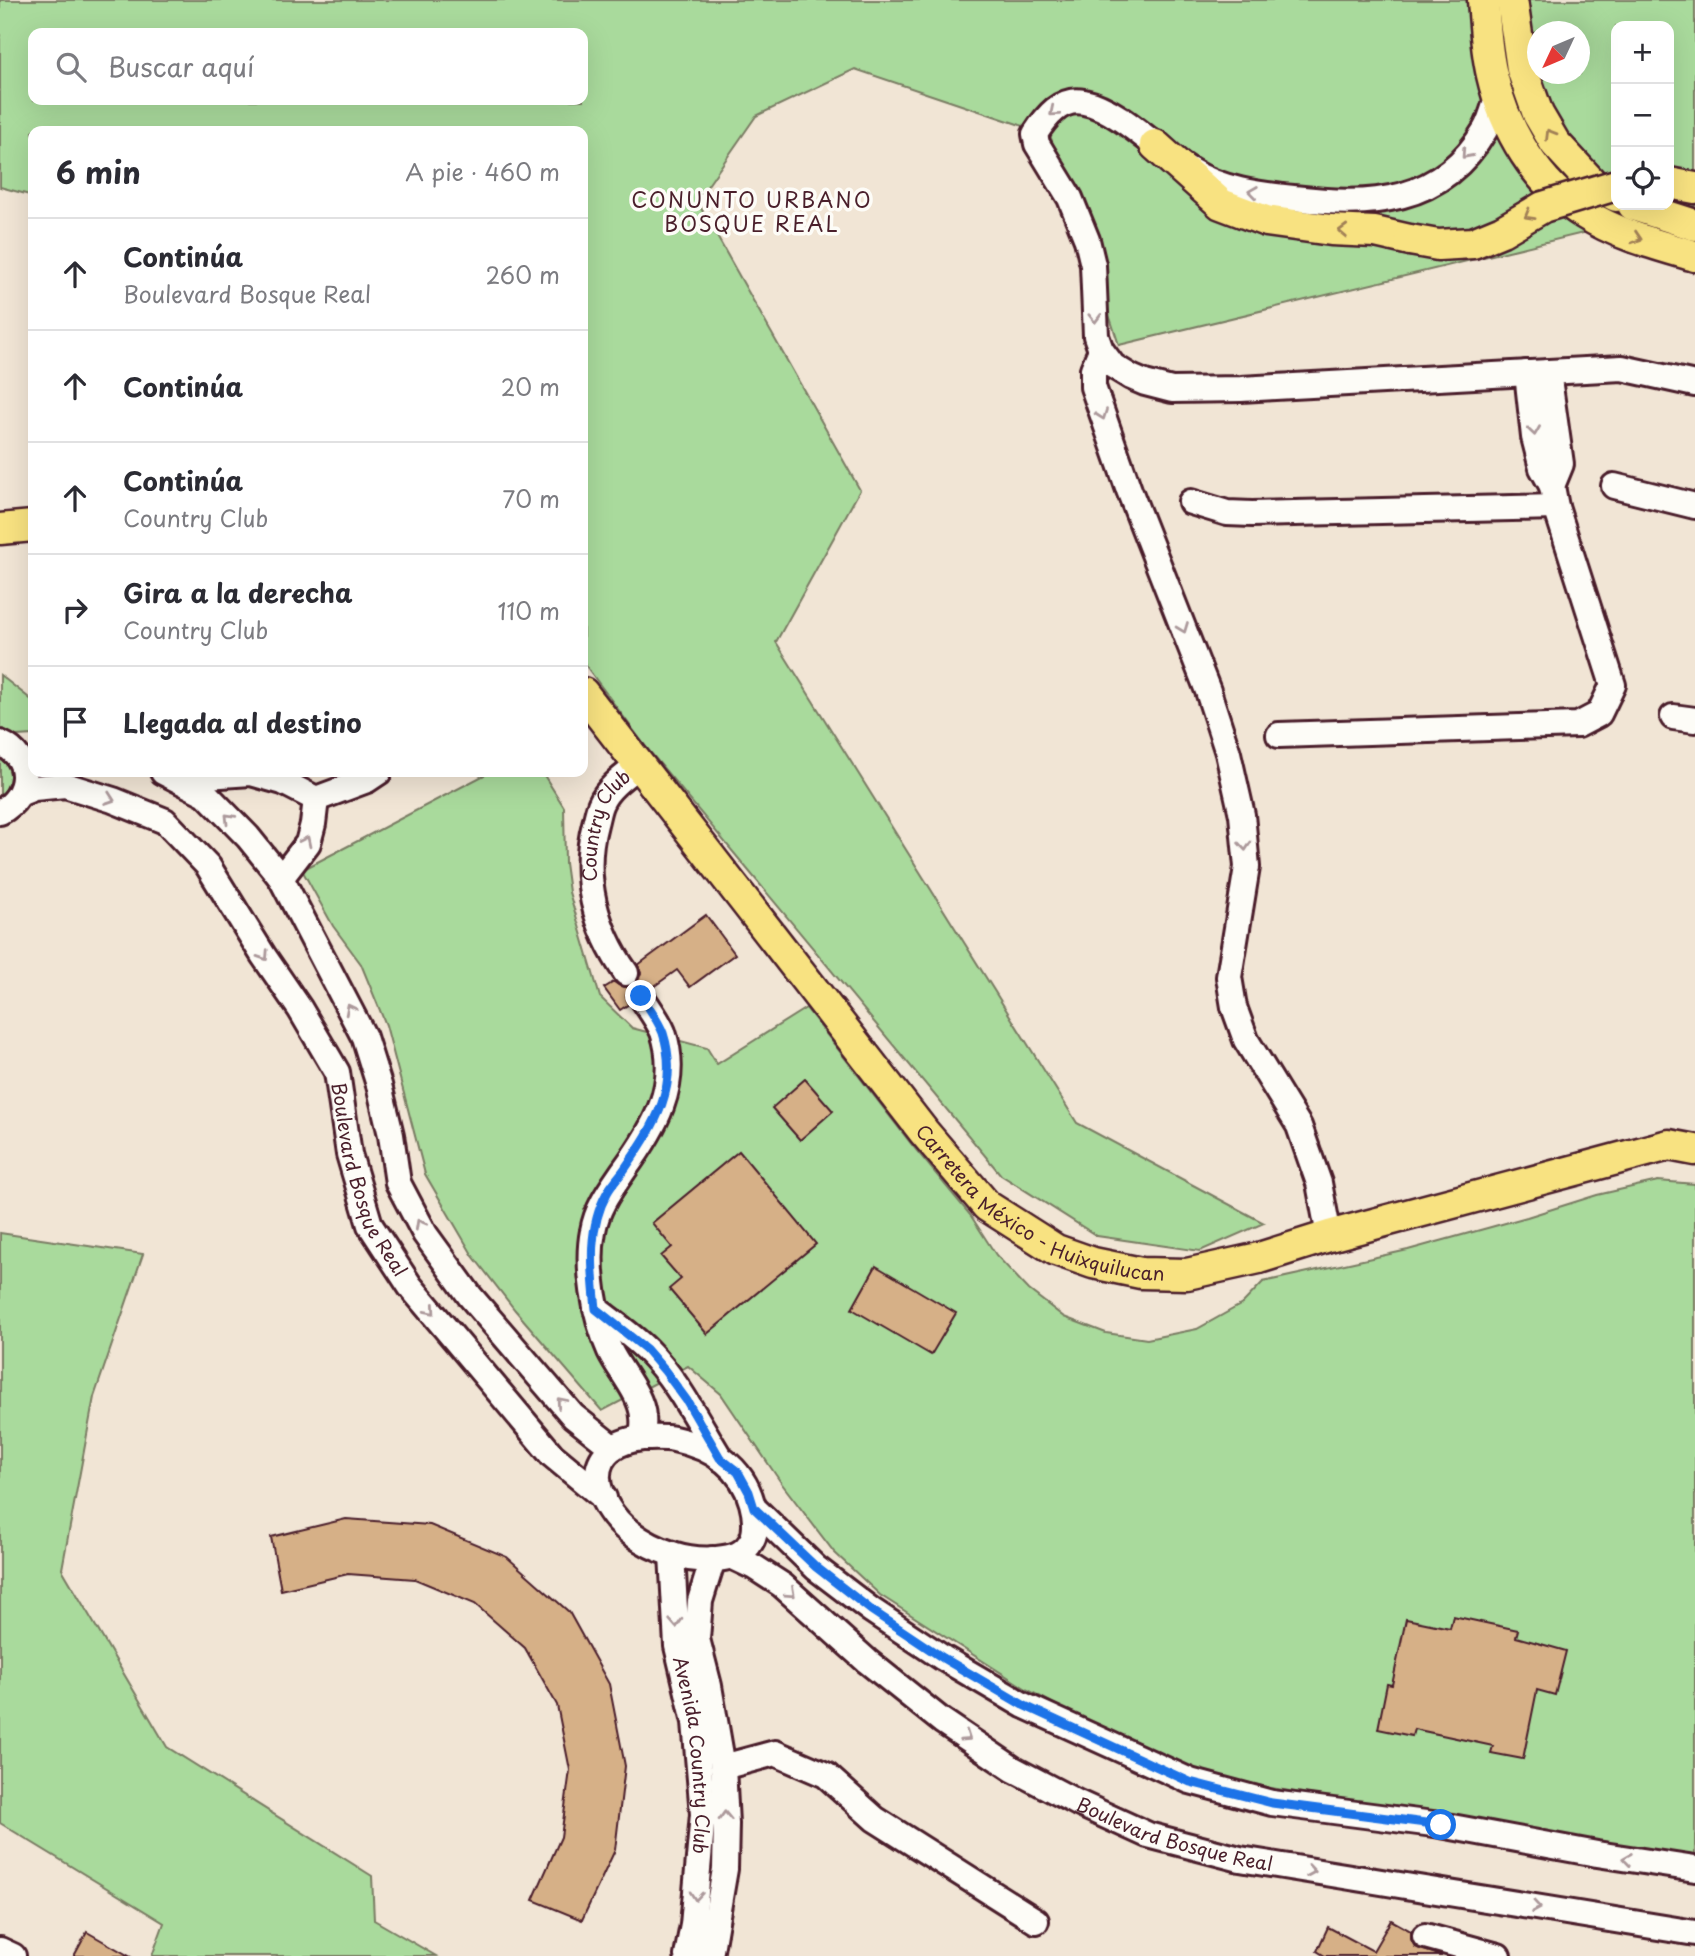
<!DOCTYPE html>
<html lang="es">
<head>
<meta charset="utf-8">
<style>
	:root { --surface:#fff; --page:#f2f2f3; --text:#2b2b33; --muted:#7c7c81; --line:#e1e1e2 }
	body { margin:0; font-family:"Playpen Sans",sans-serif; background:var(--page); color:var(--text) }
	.controls { position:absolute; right:21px; top:21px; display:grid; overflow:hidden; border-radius:14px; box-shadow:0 7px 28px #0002 }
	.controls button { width:63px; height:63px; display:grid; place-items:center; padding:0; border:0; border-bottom:2px solid var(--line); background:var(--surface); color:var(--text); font:35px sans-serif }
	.compass { position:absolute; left:1527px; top:21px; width:63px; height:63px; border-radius:50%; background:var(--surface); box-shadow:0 7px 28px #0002; rotate:226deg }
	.stop { position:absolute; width:21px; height:21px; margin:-16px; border:5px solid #1a73e8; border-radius:50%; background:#fff }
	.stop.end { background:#1a73e8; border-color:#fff; box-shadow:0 2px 7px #0008 }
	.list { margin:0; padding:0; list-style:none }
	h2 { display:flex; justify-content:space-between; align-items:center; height:91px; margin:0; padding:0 28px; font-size:30px }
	h2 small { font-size:23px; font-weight:400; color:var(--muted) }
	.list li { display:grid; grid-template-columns:46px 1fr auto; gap:21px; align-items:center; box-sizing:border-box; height:112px; padding:0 28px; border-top:2px solid var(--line) }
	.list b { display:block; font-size:26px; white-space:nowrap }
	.list p { margin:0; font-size:23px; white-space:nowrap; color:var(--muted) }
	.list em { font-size:23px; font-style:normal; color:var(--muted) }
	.icon { flex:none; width:38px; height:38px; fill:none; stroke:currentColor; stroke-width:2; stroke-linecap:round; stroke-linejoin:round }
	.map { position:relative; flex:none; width:1695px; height:1956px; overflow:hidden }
	.search { position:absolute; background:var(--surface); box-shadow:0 7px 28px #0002; left:28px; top:28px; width:560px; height:77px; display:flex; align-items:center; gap:18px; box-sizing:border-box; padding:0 24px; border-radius:14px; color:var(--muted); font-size:26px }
	.panel { position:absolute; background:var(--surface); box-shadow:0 7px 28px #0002; left:28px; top:126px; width:560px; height:651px; border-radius:14px }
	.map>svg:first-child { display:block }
</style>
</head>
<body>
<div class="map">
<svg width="1695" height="1956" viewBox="0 0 1695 1956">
	<rect width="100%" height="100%" fill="#f1e5d5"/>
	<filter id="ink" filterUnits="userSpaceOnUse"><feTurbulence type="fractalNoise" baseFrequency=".0143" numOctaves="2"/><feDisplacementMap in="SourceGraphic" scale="14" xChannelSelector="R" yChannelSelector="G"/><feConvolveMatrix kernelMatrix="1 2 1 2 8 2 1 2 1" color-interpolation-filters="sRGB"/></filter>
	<g filter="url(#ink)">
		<g fill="#a9da9c" stroke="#7a7c64" stroke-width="2" fill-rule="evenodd">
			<path d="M0 0H1695V206L1119 345 1050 135 855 69 756 116 697 201 860 490 776 642 1077 1123 1264 1223 1200 1251 1097 1236 1001 1175 646 747 583 662V131H33V196L0 187ZM1616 26H1669V205H1616ZM1538 32H1580V74H1538ZM33 33H583V100H33Z"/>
			<polygon points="0,675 33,701 33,735 0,737"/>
			<polygon points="0,753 4,755 15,777 0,803"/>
			<polygon points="490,772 542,772 564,807 565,863 569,892 600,997 632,1028 707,1048 717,1064 806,1008 913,1146 971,1216 996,1255 1029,1290 1064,1317 1106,1333 1147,1339 1197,1329 1242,1304 1263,1282 1408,1250 1527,1217 1597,1195 1658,1181 1695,1184 1695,1857 1271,1788 1199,1771 1106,1732 1028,1690 880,1595 834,1552 782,1484 721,1394 688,1366 602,1411 515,1310 473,1256 425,1174 386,1025 361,964 333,926 302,870"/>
			<polygon points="0,1233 143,1254 94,1397 62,1569 167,1747 372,1876 374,1920 436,1956 152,1956 164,1923 0,1823"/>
		</g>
		<g fill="#d6b087" stroke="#4a1f2b" stroke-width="2">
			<polygon points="706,915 735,954 690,987 677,970 653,987 647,983 637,982 641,973 638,965"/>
			<polygon points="614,982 620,986 630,987 626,996 629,1004 620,1010 604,988"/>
			<polygon points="805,1079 833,1111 800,1140 772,1108"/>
			<polygon points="739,1151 816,1244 707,1334 669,1289 681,1279 661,1256 672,1247 652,1223"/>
			<polygon points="876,1266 956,1313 931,1355 852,1309"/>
			<polygon points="346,1519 430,1525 507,1557 569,1612 609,1684 625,1766 615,1850 582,1920 533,1900 561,1837 570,1770 557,1705 525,1648 475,1604 415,1579 348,1574 281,1590 271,1537"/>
			<polygon points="1453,1616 1518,1630 1516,1637 1566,1651 1555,1695 1537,1690 1523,1759 1491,1753 1493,1746 1414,1729 1412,1736 1378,1729 1387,1684 1392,1685 1406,1619 1450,1628"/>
			<polygon points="1391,1920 1411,1931 1411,1939 1415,1947 1442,1956 1325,1956 1317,1951 1328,1927 1373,1951"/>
			<polygon points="87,1932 129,1956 74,1956"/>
		</g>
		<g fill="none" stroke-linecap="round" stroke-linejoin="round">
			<g stroke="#4a1f2b" stroke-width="30">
				<g id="minor">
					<path d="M1498 95C1494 107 1491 120 1485 130 1441 205 1370 207 1293 198 1257 194 1222 190 1191 171 1160 153 1120 109 1084 102 1061 97 1046 117 1035 134L1037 144 1070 198 1087 240 1093 265 1096 336 1101 350 1113 366 1131 377 1145 383 1172 390 1241 389 1622 368 1695 384"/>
					<polyline points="1101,350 1093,369 1093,387 1129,490 1208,691 1228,753 1242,815 1247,867 1229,977 1234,1007 1246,1040 1299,1126 1319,1183 1329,1236"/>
					<polyline points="1548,372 1561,464 1552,486"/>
					<polyline points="1614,486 1695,506"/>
					<polyline points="1191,502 1227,513 1252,514 1556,507"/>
					<polyline points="1673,717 1695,720"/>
					<polyline points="1279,735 1578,725 1599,714 1613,685 1556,507 1552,486 1542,468 1534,437 1527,373"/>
					<path d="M0 743C34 758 30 796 0 812"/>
					<polyline points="163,772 206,794 248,837 281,878 364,1037 379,1085 391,1135 398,1183 425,1234 470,1296 573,1416 612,1447"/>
					<polyline points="176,778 251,773 283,782 316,799 367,780 379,772"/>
					<path id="s1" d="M21 793 34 788 65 785 113 800 165 821 208 866 263 955 300 1009 337 1072 349 1154 370 1225 410 1286 552 1455 604 1498"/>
					<polyline points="281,878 308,843 313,824 316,799"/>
					<path id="s2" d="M626 973C595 929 581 876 595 824 597 817 598 809 601 803 608 787 626 775 640 764"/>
					<path d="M641 996C648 1007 658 1020 663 1032 681 1085 654 1129 624 1170 611 1189 597 1207 593 1231 586 1266 595 1318 610 1351 619 1370 642 1395 643 1417 644 1424 643 1431 642 1438"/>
					<path d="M596 1309C613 1322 632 1335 647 1350 678 1381 697 1421 720 1458"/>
					<path d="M642 1438C652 1438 664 1437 674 1439 711 1447 742 1466 752 1503 755 1514 757 1530 752 1540 744 1555 733 1557 717 1559 687 1562 655 1551 631 1533 592 1503 578 1446 642 1438Z"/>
					<polyline points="754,1508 816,1568 871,1610 943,1658 1023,1705 1190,1781 1272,1803 1441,1825 1597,1854 1695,1869"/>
					<path id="s3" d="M672 1554 677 1646 695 1722 703 1814 693 1925 687 1956"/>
					<path id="s4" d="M733 1557 754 1567 782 1585 867 1661 942 1721 1013 1769 1078 1803 1148 1835 1240 1859 1695 1933"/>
					<polyline points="723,1767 775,1753 826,1775 875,1819 1036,1921"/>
					<polyline points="1425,1936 1498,1956"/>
					<polyline points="0,1950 13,1956"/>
					<polyline points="710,1956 725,1869 726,1824 723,1767 709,1686 697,1639 700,1601 713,1559"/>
				</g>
			</g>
			<g stroke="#4a1f2b" stroke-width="35">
				<g id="major">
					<path d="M1483 0C1485 25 1486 50 1492 75 1504 128 1537 185 1585 214 1618 235 1658 245 1695 256"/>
					<polyline points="1512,0 1522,69 1538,114 1555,143 1593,184 1616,196"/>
					<polyline points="1155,145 1221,204 1266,221 1331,230 1375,232 1410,240"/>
					<polyline points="1669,183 1695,188"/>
					<polyline points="1633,205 1695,225"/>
					<polyline points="0,529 33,526"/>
					<path id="s5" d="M583 693 924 1132 987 1206 1056 1250 1093 1263 1141 1273 1187 1274 1259 1258 1329 1236 1669 1145 1695 1150"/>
				</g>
			</g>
			<use href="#minor" stroke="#fdfcf7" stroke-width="24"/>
			<use href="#major" stroke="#f8e281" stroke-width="30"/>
			<g stroke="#4a1f2b" stroke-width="35" stroke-linecap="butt">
				<polyline id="major-bridge" points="1410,240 1438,245 1473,243 1502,231 1543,207 1616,185"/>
			</g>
			<use href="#major-bridge" stroke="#f8e281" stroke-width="30"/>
		</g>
		<defs><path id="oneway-chevron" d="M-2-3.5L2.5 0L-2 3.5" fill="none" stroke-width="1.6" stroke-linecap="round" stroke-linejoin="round" transform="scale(1.75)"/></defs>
		<g stroke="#ac999b">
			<use href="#oneway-chevron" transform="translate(1054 112) rotate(140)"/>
			<use href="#oneway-chevron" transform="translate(1466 154) rotate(132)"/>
			<use href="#oneway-chevron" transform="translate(1253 192) rotate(-172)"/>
			<use href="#oneway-chevron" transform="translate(1095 318) rotate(89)"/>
			<use href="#oneway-chevron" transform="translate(1102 415) rotate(70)"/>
			<use href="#oneway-chevron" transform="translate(1534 431) rotate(82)"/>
			<use href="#oneway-chevron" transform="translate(1183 628) rotate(69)"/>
			<use href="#oneway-chevron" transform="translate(110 799) rotate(19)"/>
			<use href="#oneway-chevron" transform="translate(229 818) rotate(-134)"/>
			<use href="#oneway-chevron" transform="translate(306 841) rotate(-64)"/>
			<use href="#oneway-chevron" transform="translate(1245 846) rotate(85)"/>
			<use href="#oneway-chevron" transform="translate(264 956) rotate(57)"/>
			<use href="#oneway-chevron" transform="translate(350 1009) rotate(-117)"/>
			<use href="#oneway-chevron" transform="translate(420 1224) rotate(-119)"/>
			<use href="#oneway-chevron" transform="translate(431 1310) rotate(49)"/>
			<use href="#oneway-chevron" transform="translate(561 1402) rotate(-131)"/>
			<use href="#oneway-chevron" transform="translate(791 1593) rotate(42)"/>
			<use href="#oneway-chevron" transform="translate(676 1623) rotate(87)"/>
			<use href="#oneway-chevron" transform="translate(966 1737) rotate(34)"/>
			<use href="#oneway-chevron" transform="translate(725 1816) rotate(-92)"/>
			<use href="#oneway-chevron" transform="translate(1627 1859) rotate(-172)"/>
			<use href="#oneway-chevron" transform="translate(1311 1871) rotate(9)"/>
			<use href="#oneway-chevron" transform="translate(696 1896) rotate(95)"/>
			<use href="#oneway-chevron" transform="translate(1536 1907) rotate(9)"/>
		</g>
		<g stroke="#a18056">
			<use href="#oneway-chevron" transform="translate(1550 134) rotate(-121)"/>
			<use href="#oneway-chevron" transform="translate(1529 215) rotate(150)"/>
			<use href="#oneway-chevron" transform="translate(1343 231) rotate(-178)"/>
			<use href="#oneway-chevron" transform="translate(1637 238) rotate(18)"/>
		</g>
	</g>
	<g fill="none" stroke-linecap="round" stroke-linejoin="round" filter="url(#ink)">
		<path stroke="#1a73e8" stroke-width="9" d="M641 996C648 1007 658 1020 663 1033 680 1086 655 1125 626 1167 620 1176 612 1184 607 1193 587 1229 592 1269 596 1309L646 1349 665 1371 687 1401 720 1458 738 1472 749 1492 754 1508 816 1567 871 1610 943 1658 1023 1705 1190 1782 1272 1803 1441 1825"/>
	</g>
	<g text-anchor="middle" stroke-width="7" stroke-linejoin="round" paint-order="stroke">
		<g font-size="19" fill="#4a1f2b" stroke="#fdfcf7">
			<text dy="7" stroke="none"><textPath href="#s2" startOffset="159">Country Club</textPath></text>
			<text dy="7" stroke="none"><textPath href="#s1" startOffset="570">Boulevard Bosque Real</textPath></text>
			<text dy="7" stroke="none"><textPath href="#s5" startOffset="698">Carretera México - Huixquilucan</textPath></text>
			<text dy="7" stroke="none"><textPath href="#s3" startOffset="203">Avenida Country Club</textPath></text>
			<text dy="7" stroke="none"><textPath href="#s4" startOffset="528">Boulevard Bosque Real</textPath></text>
		</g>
		<g font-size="21" letter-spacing="2" fill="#4a1f2b" stroke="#fdfcf7">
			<text x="752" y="208">CONUNTO URBANO<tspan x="752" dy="24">BOSQUE REAL</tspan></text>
		</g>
	</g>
</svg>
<div class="controls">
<button>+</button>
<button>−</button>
<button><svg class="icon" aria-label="locate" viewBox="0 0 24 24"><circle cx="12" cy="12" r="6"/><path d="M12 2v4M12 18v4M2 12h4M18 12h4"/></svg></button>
</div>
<svg class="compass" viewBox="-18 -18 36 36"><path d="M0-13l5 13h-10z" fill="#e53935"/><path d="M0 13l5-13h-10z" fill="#7c7c81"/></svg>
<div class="stop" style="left:1441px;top:1825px"></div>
<div class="stop end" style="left:641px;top:996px"></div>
<div class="search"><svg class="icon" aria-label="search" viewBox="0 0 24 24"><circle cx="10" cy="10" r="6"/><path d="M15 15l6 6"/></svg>Buscar aquí</div>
<section class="panel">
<h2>6 min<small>A pie · 460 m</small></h2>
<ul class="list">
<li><svg class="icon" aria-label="ahead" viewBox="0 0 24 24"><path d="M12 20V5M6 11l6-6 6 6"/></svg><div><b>Continúa</b><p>Boulevard Bosque Real</p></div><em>260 m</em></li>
<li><svg class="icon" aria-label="ahead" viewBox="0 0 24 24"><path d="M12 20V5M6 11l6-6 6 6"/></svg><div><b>Continúa</b></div><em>20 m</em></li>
<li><svg class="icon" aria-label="ahead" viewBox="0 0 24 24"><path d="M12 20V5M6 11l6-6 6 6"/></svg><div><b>Continúa</b><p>Country Club</p></div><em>70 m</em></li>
<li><svg class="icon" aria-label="right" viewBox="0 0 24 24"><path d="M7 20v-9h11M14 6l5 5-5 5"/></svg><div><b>Gira a la derecha</b><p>Country Club</p></div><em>110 m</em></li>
<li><svg class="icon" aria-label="arrive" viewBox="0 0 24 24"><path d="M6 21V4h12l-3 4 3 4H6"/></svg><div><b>Llegada al destino</b></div></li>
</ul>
</section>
</div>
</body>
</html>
